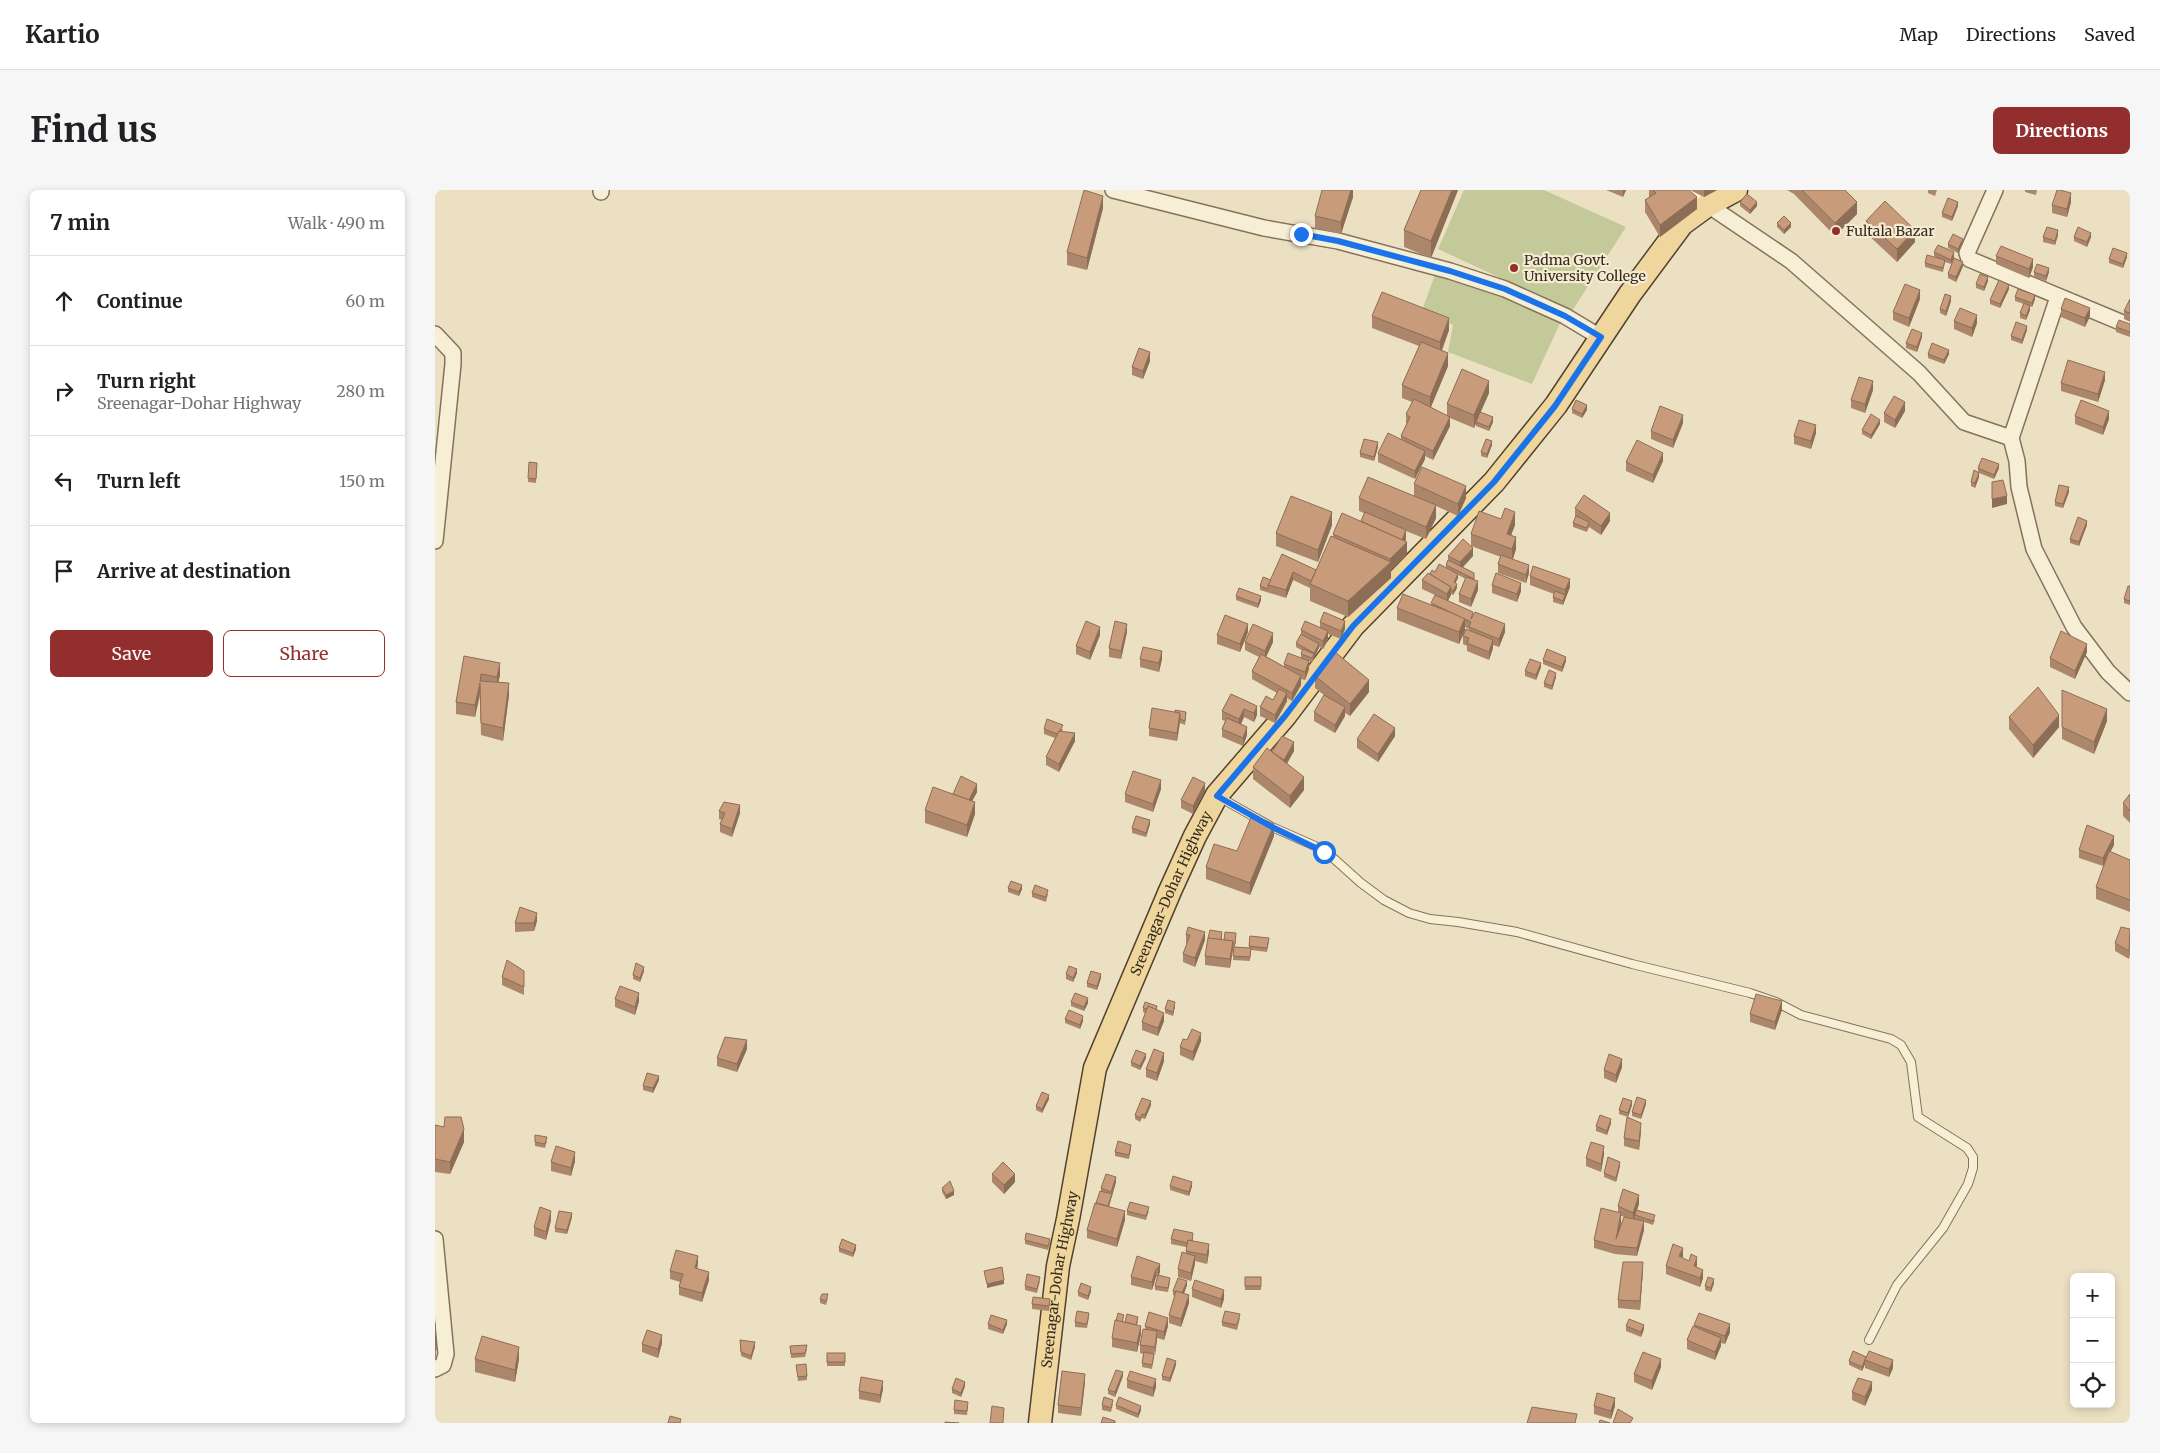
<!DOCTYPE html>
<html lang="en">
<head>
<meta charset="utf-8">
<style>
	:root { --surface:#fff; --page:#f6f6f6; --text:#202124; --muted:#757577; --line:#e0e0e0; --accent:#922e2d }
	body { margin:0; font-family:Merriweather,serif; background:var(--page); color:var(--text) }
	.controls { position:absolute; right:15px; bottom:15px; display:grid; overflow:hidden; border-radius:8px; box-shadow:0 2px 8px #0003 }
	.controls button { width:45px; height:45px; display:grid; place-items:center; padding:0; border:0; border-bottom:1px solid var(--line); background:var(--surface); color:var(--text); font:25px sans-serif }
	.stop { position:absolute; width:15px; height:15px; margin:-11px; border:4px solid #1a73e8; border-radius:50%; background:#fff }
	.stop.end { background:#1a73e8; border-color:#fff; box-shadow:0 1px 5px #0008 }
	.list { margin:0; padding:0; list-style:none }
	h2 { display:flex; justify-content:space-between; align-items:center; height:65px; margin:0; padding:0 20px; font-size:21px }
	h2 small { font-size:16px; font-weight:400; color:var(--muted) }
	.list li { display:grid; grid-template-columns:32px 1fr auto; gap:15px; align-items:center; box-sizing:border-box; height:90px; padding:0 20px; border-top:1px solid var(--line) }
	.list b { display:block; font-size:19px; white-space:nowrap }
	.list p { margin:0; font-size:16px; white-space:nowrap; color:var(--muted) }
	.list em { font-size:16px; font-style:normal; color:var(--muted) }
	.actions { display:flex; gap:10px; padding:15px 20px }
	.actions a { flex:1; padding:11px 0; border:1px solid var(--accent); border-radius:8px; text-align:center; font-size:18px; color:var(--accent) }
	.actions .main { background:var(--accent); color:#fff }
	.icon { flex:none; width:28px; height:28px; fill:none; stroke:currentColor; stroke-width:2; stroke-linecap:round; stroke-linejoin:round }
	.map { position:relative; flex:none; width:1695px; height:1233px; overflow:hidden; border-radius:8px }
	header { display:flex; align-items:center; gap:30px; box-sizing:border-box; height:70px; padding:0 25px; background:var(--surface); border-bottom:1px solid var(--line) }
	header strong { font-size:24px }
	nav { display:flex; gap:28px; margin-inline-start:auto; font-size:18px }
	.intro { display:flex; align-items:center; justify-content:space-between; box-sizing:border-box; height:120px; padding:0 30px }
	h1 { margin:0; font-size:35px }
	.button { padding:12px 22px; border-radius:8px; background:var(--accent); color:#fff; font-size:18px; font-weight:700 }
	main { display:flex; gap:30px; padding:0 30px }
	aside { flex:1; background:var(--surface); border-radius:8px; box-shadow:0 2px 8px #0003 }
	.map>svg:first-child { display:block }
</style>
</head>
<body>
<header>
<strong>Kartio</strong>
<nav><a>Map</a><a>Directions</a><a>Saved</a></nav>
</header>
<div class="intro"><h1>Find us</h1><a class="button">Directions</a></div>
<main>
<aside>
<h2>7 min<small>Walk · 490 m</small></h2>
<ul class="list">
<li><svg class="icon" aria-label="ahead" viewBox="0 0 24 24"><path d="M12 20V5M6 11l6-6 6 6"/></svg><div><b>Continue</b></div><em>60 m</em></li>
<li><svg class="icon" aria-label="right" viewBox="0 0 24 24"><path d="M7 20v-9h11M14 6l5 5-5 5"/></svg><div><b>Turn right</b><p>Sreenagar-Dohar Highway</p></div><em>280 m</em></li>
<li><svg class="icon" aria-label="left" viewBox="0 0 24 24"><path d="M17 20v-9H6M10 6l-5 5 5 5"/></svg><div><b>Turn left</b></div><em>150 m</em></li>
<li><svg class="icon" aria-label="arrive" viewBox="0 0 24 24"><path d="M6 21V4h12l-3 4 3 4H6"/></svg><div><b>Arrive at destination</b></div></li>
</ul>
<div class="actions"><a class="main">Save</a><a>Share</a></div>
</aside>
<div class="map">
<svg width="1695" height="1233" viewBox="0 0 1695 1233">
	<rect width="100%" height="100%" fill="#ece0c3"/>
	<g fill="#c3c998">
		<polygon points="1029,0 1109,0 1191,37 1137,121 1003,59"/>
		<polygon points="1001,82 1127,129 1097,194 1013,162 1018,135 986,123"/>
	</g>
	<g fill="none" stroke-linecap="round" stroke-linejoin="round">
		<g stroke="#85725b" stroke-width="10">
			<polyline id="service" points="784,607 837,637 880,656 897,667 926,693 949,710 974,723 995,729 1023,732 1082,742 1197,774 1315,803 1341,812 1366,825 1456,849 1466,855 1476,872 1483,927 1532,958 1538,967 1538,978 1533,994 1508,1038 1462,1095 1434,1150"/>
		</g>
		<g stroke="#85725b" stroke-width="18">
			<g id="minor">
				<polyline points="678,0 829,38 903,51 1015,81 1070,99 1130,126 1165,147"/>
				<polyline points="1245,0 1273,15 1356,71 1484,183 1529,232 1576,248"/>
				<polyline points="1560,0 1532,63 1534,69 1695,136"/>
				<polyline points="166,2 166,0"/>
				<polyline points="1623,107 1576,248 1582,271 1584,297 1599,359 1639,437 1673,482 1695,503"/>
				<polyline points="0,144 18,163 18,174 0,351"/>
				<polyline points="0,1049 11,1164 8,1175 0,1179"/>
			</g>
		</g>
		<g stroke="#53402f" stroke-width="25">
			<g id="primary">
				<path id="s1" d="M605 1233 623 1076 633 1029 660 878 735 701 760 646 782 605 850 526 918 436 1059 292 1121 215 1195 104 1247 34 1273 15 1301 0"/>
			</g>
		</g>
		<use href="#service" stroke="#f7eed6" stroke-width="8"/>
		<use href="#minor" stroke="#f7eed6" stroke-width="15"/>
		<use href="#primary" stroke="#eed69c" stroke-width="22"/>
	</g>
	<g fill="#ac866a" fill-rule="evenodd">
		<polygon points="918,0 918,7 906,44 880,38 880,26"/>
		<polygon points="986,0 1023,0 996,68 969,57 969,40"/>
		<polygon points="1171,0 1191,0 1188,7"/>
		<polygon points="1214,0 1254,0 1262,19 1225,47 1210,22 1210,10 1214,8"/>
		<polygon points="1255,0 1282,0 1269,7"/>
		<polygon points="1352,0 1410,0 1422,24 1400,46 1359,4"/>
		<polygon points="1493,0 1502,0 1500,6 1493,3"/>
		<polygon points="1590,0 1602,0 1601,5 1590,2"/>
		<polygon points="1305,12 1322,16 1315,24 1305,16"/>
		<polygon points="1636,12 1632,27 1617,23 1617,15"/>
		<polygon points="1523,16 1517,31 1507,27 1507,23"/>
		<polygon points="668,18 652,80 632,75 632,62"/>
		<polygon points="1431,31 1480,52 1462,72 1431,43"/>
		<polygon points="1342,33 1356,37 1349,44 1342,37"/>
		<polygon points="1623,45 1620,55 1608,52 1608,47"/>
		<polygon points="1639,47 1656,47 1652,57 1639,51"/>
		<polygon points="1528,53 1523,63 1513,58 1513,54"/>
		<polygon points="1499,62 1519,67 1516,74 1510,72 1508,82 1490,77 1490,73 1502,68 1499,66"/>
		<polygon points="1561,66 1598,77 1594,88 1561,74"/>
		<polygon points="1692,67 1688,78 1674,73 1674,69"/>
		<polygon points="1528,76 1521,92 1513,88 1513,84"/>
		<polygon points="1599,82 1614,82 1611,91 1599,87"/>
		<polygon points="1553,91 1549,101 1541,98 1541,94"/>
		<polygon points="1574,99 1565,118 1555,114 1555,110"/>
		<polygon points="1580,107 1600,109 1597,117 1595,116 1595,120 1591,130 1585,128 1585,123 1589,114 1580,111"/>
		<polygon points="1485,109 1474,137 1458,130 1458,122"/>
		<polygon points="1695,109 1695,132 1689,129 1689,121"/>
		<polygon points="1516,111 1511,126 1505,123 1505,119"/>
		<polygon points="1626,119 1655,126 1650,137 1626,127"/>
		<polygon points="937,126 1014,140 1007,161 1013,176 996,217 1012,226 1012,214 1054,203 1045,222 1058,232 1054,241 1041,236 1041,233 1039,238 1015,228 1015,236 998,270 990,266 990,269 980,289 943,272 943,263 966,250 966,246 972,233 971,233 971,224 977,212 967,208 967,195 984,156 937,138"/>
		<polygon points="1519,131 1542,133 1537,147 1519,139"/>
		<polygon points="1695,134 1695,147 1681,142 1681,137"/>
		<polygon points="1592,140 1587,154 1576,150 1576,146"/>
		<polygon points="1487,147 1482,162 1471,158 1471,153"/>
		<polygon points="1493,164 1514,164 1509,174 1493,168"/>
		<polygon points="715,171 708,189 697,185 697,177"/>
		<polygon points="1670,190 1663,212 1626,201 1626,193"/>
		<polygon points="1438,200 1430,223 1416,218 1416,210"/>
		<polygon points="1137,219 1152,220 1147,228 1137,223"/>
		<polygon points="1470,221 1460,238 1449,232 1449,223"/>
		<polygon points="1640,226 1674,229 1668,245 1640,234"/>
		<polygon points="1248,233 1238,258 1216,249 1216,241"/>
		<polygon points="1445,234 1436,249 1427,244 1427,240"/>
		<polygon points="1381,243 1376,259 1359,254 1359,246"/>
		<polygon points="1057,255 1052,268 1046,266 1046,262"/>
		<polygon points="943,257 939,271 925,267 925,263"/>
		<polygon points="1228,271 1218,293 1191,281 1191,272"/>
		<polygon points="102,277 101,293 93,292 93,288"/>
		<polygon points="1543,278 1564,278 1559,289 1544,283 1544,287 1540,298 1536,296 1536,292 1543,282"/>
		<polygon points="979,294 1031,308 1023,326 1001,316 1001,328 991,349 971,341 971,349 970,351 972,364 956,380 956,388 913,427 875,411 875,398 858,390 851,408 825,400 825,396 836,390 847,364 881,380 898,347 898,344 926,331 929,323 924,321 924,308 979,306"/>
		<polygon points="1634,302 1628,318 1620,316 1620,312"/>
		<polygon points="1140,318 1175,331 1166,345 1154,337 1152,342 1138,337 1138,333 1141,327 1140,327"/>
		<polygon points="1066,329 1080,335 1076,345 1081,359 1078,369 1094,383 1091,393 1063,383 1063,374 1066,367 1036,356 1036,344"/>
		<polygon points="897,335 883,372 841,356 841,343"/>
		<polygon points="1652,335 1644,356 1635,353 1635,349"/>
		<polygon points="1013,366 1038,366 1028,377 1039,383 1039,390 1043,400 1036,417 1024,412 1024,404 1031,389 1023,385 1023,388 1020,393 1022,398 1018,405 1016,404 1013,411 1038,426 1070,442 1064,457 1058,455 1058,458 1054,470 1032,461 1032,456 1028,454 1028,446 1034,440 1034,439 1030,437 1030,440 1024,454 962,430 962,418 996,415 1000,405 987,399 987,390 995,384 1011,378 1011,375 1013,370"/>
		<polygon points="1095,386 1135,397 1128,415 1118,412 1118,407 1119,404 1095,395"/>
		<polygon points="1057,395 1086,401 1082,412 1057,403"/>
		<polygon points="1695,396 1695,415 1689,413 1689,409"/>
		<polygon points="801,406 826,410 823,418 801,410"/>
		<polygon points="885,432 910,439 906,449 893,444 893,449 888,459 884,457 877,472 874,471 874,479 870,490 866,489 866,495 857,511 852,508 852,511 840,533 825,526 825,517 838,510 842,503 817,489 817,481 824,467 810,460 810,452 838,452 831,467 849,477 849,474 866,468 866,464 868,461 861,457 861,453 866,445 866,440 885,437"/>
		<polygon points="692,442 686,469 674,467 674,458"/>
		<polygon points="813,442 805,462 782,454 782,445"/>
		<polygon points="665,445 655,470 641,464 641,456"/>
		<polygon points="1652,462 1640,489 1615,477 1615,468"/>
		<polygon points="29,466 65,485 63,492 74,505 68,551 46,545 45,506 40,527 21,524 21,512"/>
		<polygon points="705,469 727,469 724,482 705,477"/>
		<polygon points="1108,470 1131,471 1127,482 1108,474"/>
		<polygon points="1106,477 1101,490 1090,486 1090,481"/>
		<polygon points="880,486 934,502 915,526 910,523 910,526 900,543 879,531 879,522 889,505 880,498"/>
		<polygon points="1121,487 1117,500 1109,497 1109,493"/>
		<polygon points="1627,500 1672,531 1659,564 1627,549"/>
		<polygon points="796,504 822,525 819,532 809,527 806,534 812,545 808,556 787,547 787,539 790,531 787,530 787,521"/>
		<polygon points="751,526 750,535 745,533 742,551 714,546 714,538"/>
		<polygon points="1574,527 1624,537 1598,568 1574,539"/>
		<polygon points="609,539 628,539 627,541 640,551 624,582 611,575 611,567 620,548 609,544"/>
		<polygon points="960,546 943,572 922,558 922,549"/>
		<polygon points="859,561 852,574 869,600 855,618 818,589 818,577 837,562"/>
		<polygon points="726,599 718,622 690,612 690,604"/>
		<polygon points="770,601 758,624 746,618 746,610"/>
		<polygon points="542,602 537,611 540,624 532,647 490,633 490,620 518,604"/>
		<polygon points="1695,604 1695,633 1688,626 1688,613"/>
		<polygon points="284,621 305,623 297,647 285,642 285,634 287,630 284,629"/>
		<polygon points="715,634 711,647 697,643 697,638"/>
		<polygon points="839,646 815,705 771,689 771,677 802,661"/>
		<polygon points="1679,655 1675,662 1695,670 1695,722 1661,709 1661,697 1670,672 1668,676 1644,668 1644,660"/>
		<polygon points="573,698 587,699 584,706 573,702"/>
		<polygon points="597,703 613,704 611,712 597,707"/>
		<polygon points="102,731 99,741 80,742 80,733"/>
		<polygon points="753,737 770,750 760,777 748,772 748,764 752,754 751,753 751,745"/>
		<polygon points="1695,739 1695,765 1694,769 1680,761 1680,753"/>
		<polygon points="787,746 787,750 789,750 801,747 800,757 814,758 815,746 834,752 832,762 816,760 815,771 798,770 799,758 798,758 795,778 770,775 770,766"/>
		<polygon points="89,781 89,805 67,795 67,787"/>
		<polygon points="209,781 205,792 198,789 198,785"/>
		<polygon points="642,783 638,792 631,789 631,784"/>
		<polygon points="666,788 662,800 652,797 652,793"/>
		<polygon points="180,809 204,811 200,825 180,817"/>
		<polygon points="636,812 653,813 649,821 636,816"/>
		<polygon points="740,816 738,826 730,823 730,819"/>
		<polygon points="708,818 722,820 729,831 723,846 707,840 707,832 710,823 708,822"/>
		<polygon points="1347,820 1340,840 1315,832 1315,824"/>
		<polygon points="630,829 648,831 645,839 630,833"/>
		<polygon points="752,850 766,851 758,871 745,865 745,857"/>
		<polygon points="312,859 302,882 282,876 282,868"/>
		<polygon points="711,868 705,880 696,876 696,872"/>
		<polygon points="729,871 722,891 711,887 711,879"/>
		<polygon points="1187,877 1181,893 1169,888 1169,880"/>
		<polygon points="224,890 218,903 208,900 208,896"/>
		<polygon points="614,909 607,923 601,920 601,916"/>
		<polygon points="1211,914 1206,929 1197,926 1197,922"/>
		<polygon points="716,915 710,929 707,928 705,932 700,929 700,925"/>
		<polygon points="1197,915 1193,927 1184,924 1184,920"/>
		<polygon points="1176,933 1172,945 1161,941 1161,936"/>
		<polygon points="0,935 29,952 15,984 0,982"/>
		<polygon points="1206,941 1204,960 1189,956 1189,948"/>
		<polygon points="112,951 110,958 100,956 100,952"/>
		<polygon points="696,959 694,969 680,966 680,962"/>
		<polygon points="1169,964 1166,982 1151,976 1151,968"/>
		<polygon points="140,971 136,986 116,981 116,972"/>
		<polygon points="1185,976 1181,992 1169,987 1169,983"/>
		<polygon points="557,984 580,992 569,1004 557,992"/>
		<polygon points="681,992 674,1017 690,1030 682,1057 652,1048 652,1040 666,1001 666,998"/>
		<polygon points="735,996 757,996 754,1006 735,1000"/>
		<polygon points="507,998 519,1005 511,1009 507,1002"/>
		<path d="M1204 1014 1202 1020 1220 1030 1218 1035 1209 1032V1040L1202 1066 1180 1064 1159 1058V1050L1183 1023V1016ZM1186 1026 1190 1027 1185 1037 1186 1032Z"/>
		<polygon points="692,1021 714,1021 711,1030 692,1025"/>
		<polygon points="137,1027 132,1044 120,1042 120,1038"/>
		<polygon points="116,1030 111,1050 99,1046 99,1037"/>
		<polygon points="758,1047 758,1051 774,1062 772,1074 760,1071 756,1091 743,1087 743,1079 751,1063 751,1057 736,1054 736,1049"/>
		<polygon points="590,1050 615,1053 613,1060 590,1054"/>
		<polygon points="404,1058 421,1059 418,1067 404,1062"/>
		<polygon points="1248,1066 1247,1068 1262,1075 1261,1077 1268,1088 1265,1097 1231,1084 1231,1076"/>
		<polygon points="263,1074 262,1079 274,1090 267,1112 244,1105 244,1097 245,1092 235,1089 235,1081"/>
		<polygon points="725,1074 725,1082 723,1085 735,1092 733,1102 720,1100 720,1096 723,1087 721,1087 717,1100 696,1095 696,1087"/>
		<polygon points="1208,1080 1205,1120 1183,1118 1183,1110"/>
		<rect x="810" y="1087" width="16" height="13"/>
		<polygon points="605,1091 602,1103 590,1100 590,1096"/>
		<polygon points="1279,1093 1276,1102 1270,1100 1270,1096"/>
		<polygon points="752,1095 749,1103 754,1113 746,1137 734,1133 734,1125 740,1106 738,1105 738,1101"/>
		<polygon points="757,1099 789,1109 786,1118 757,1107"/>
		<polygon points="656,1101 653,1110 643,1106 643,1102"/>
		<polygon points="393,1108 391,1115 385,1113 385,1109"/>
		<polygon points="615,1113 614,1121 597,1119 597,1114"/>
		<polygon points="654,1127 652,1138 640,1137 640,1132"/>
		<polygon points="805,1128 802,1140 787,1136 787,1132"/>
		<polygon points="689,1129 688,1132 703,1131 702,1135 706,1144 702,1162 677,1157 677,1148"/>
		<polygon points="0,1133 1,1160 1,1168 0,1168"/>
		<polygon points="553,1134 572,1134 568,1144 553,1139"/>
		<polygon points="1259,1135 1295,1142 1290,1154 1286,1153 1286,1156 1280,1170 1252,1159 1252,1150 1259,1137"/>
		<polygon points="710,1136 733,1136 729,1150 722,1148 717,1179 707,1177 708,1164 705,1163 705,1155 710,1139"/>
		<polygon points="1191,1136 1209,1139 1206,1147 1191,1141"/>
		<polygon points="305,1150 320,1157 316,1170 306,1166"/>
		<polygon points="227,1153 223,1168 207,1162 207,1154"/>
		<polygon points="355,1156 372,1159 370,1167 356,1168"/>
		<polygon points="1418,1161 1458,1178 1454,1187 1430,1178 1430,1174 1427,1181 1414,1175 1414,1171"/>
		<rect x="392" y="1163" width="18" height="13"/>
		<polygon points="40,1169 84,1169 80,1192 40,1182"/>
		<polygon points="361,1175 372,1186 372,1190 363,1191"/>
		<polygon points="741,1175 735,1192 727,1190 727,1186"/>
		<polygon points="1226,1177 1217,1200 1199,1192 1199,1184"/>
		<polygon points="688,1186 680,1207 673,1204 673,1200"/>
		<polygon points="692,1190 721,1197 718,1207 692,1198"/>
		<polygon points="650,1192 646,1226 623,1223 623,1215"/>
		<polygon points="530,1196 526,1207 517,1203 517,1199"/>
		<polygon points="448,1199 445,1213 424,1209 424,1201"/>
		<polygon points="1437,1200 1430,1216 1417,1210 1417,1202"/>
		<polygon points="678,1214 676,1222 667,1220 667,1215"/>
		<polygon points="681,1215 706,1220 703,1228 681,1219"/>
		<polygon points="533,1216 532,1225 519,1224 519,1220"/>
		<polygon points="1159,1216 1180,1216 1176,1229 1159,1224"/>
	</g>
	<g fill="#8c6d56">
		<polygon points="916,0 918,0 918,7 906,44 906,32"/>
		<polygon points="1017,0 1023,0 996,68 996,51"/>
		<polygon points="1188,0 1191,0 1188,7"/>
		<polygon points="1269,0 1282,0 1269,7"/>
		<polygon points="1636,3 1636,12 1632,27 1632,19"/>
		<polygon points="668,6 668,18 652,80 652,68"/>
		<polygon points="1262,7 1262,19 1225,47 1225,35"/>
		<polygon points="1322,12 1322,16 1315,24 1315,20"/>
		<polygon points="1422,12 1422,24 1400,46 1400,33"/>
		<polygon points="1523,12 1523,16 1517,31 1517,27"/>
		<polygon points="1356,33 1356,37 1349,44 1349,40"/>
		<polygon points="1480,40 1480,52 1462,72 1462,59"/>
		<polygon points="1623,40 1623,45 1620,55 1620,51"/>
		<polygon points="1656,43 1656,47 1652,57 1652,52"/>
		<polygon points="1528,49 1528,53 1523,63 1523,59"/>
		<polygon points="1519,62 1519,67 1516,74 1516,70"/>
		<polygon points="1692,63 1692,67 1688,78 1688,74"/>
		<polygon points="1598,69 1598,77 1594,88 1594,79"/>
		<polygon points="1528,72 1528,76 1521,92 1521,87"/>
		<polygon points="1614,78 1614,82 1611,91 1611,86"/>
		<polygon points="1553,87 1553,91 1549,101 1549,97"/>
		<polygon points="1574,95 1574,99 1565,118 1565,114"/>
		<polygon points="1485,100 1485,109 1474,137 1474,128"/>
		<polygon points="1600,105 1600,109 1597,117 1597,113"/>
		<polygon points="1516,106 1516,111 1511,126 1511,121"/>
		<polygon points="1595,116 1595,120 1591,130 1591,126"/>
		<polygon points="1655,118 1655,126 1650,137 1650,128"/>
		<polygon points="1542,125 1542,133 1537,147 1537,138"/>
		<polygon points="1014,128 1014,140 1005,164 1005,152"/>
		<polygon points="1592,136 1592,140 1587,154 1587,150"/>
		<polygon points="1487,143 1487,147 1482,162 1482,157"/>
		<polygon points="1514,160 1514,164 1509,174 1509,170"/>
		<polygon points="715,162 715,171 708,189 708,181"/>
		<polygon points="1013,163 1013,176 995,219 995,207"/>
		<polygon points="1670,182 1670,190 1663,212 1663,204"/>
		<polygon points="1054,191 1054,203 1039,238 1039,225"/>
		<polygon points="1438,191 1438,200 1430,223 1430,214"/>
		<polygon points="1470,212 1470,221 1460,238 1460,230"/>
		<polygon points="1152,215 1152,220 1147,228 1147,224"/>
		<polygon points="1674,221 1674,229 1668,245 1668,237"/>
		<polygon points="1248,225 1248,233 1238,258 1238,250"/>
		<polygon points="1015,227 1015,236 998,270 998,261"/>
		<polygon points="1058,227 1058,232 1054,241 1054,237"/>
		<polygon points="1445,230 1445,234 1436,249 1436,245"/>
		<polygon points="1381,235 1381,243 1376,259 1376,251"/>
		<polygon points="1057,251 1057,255 1052,268 1052,264"/>
		<polygon points="943,252 943,257 939,271 939,267"/>
		<polygon points="990,261 990,269 980,289 980,281"/>
		<polygon points="1228,263 1228,271 1218,293 1218,285"/>
		<polygon points="1564,274 1564,278 1559,289 1559,285"/>
		<polygon points="1544,283 1544,287 1540,298 1540,293"/>
		<polygon points="1031,296 1031,308 1023,326 1023,314"/>
		<polygon points="1634,297 1634,302 1628,318 1628,314"/>
		<polygon points="1572,306 1572,314 1557,318 1557,309"/>
		<polygon points="1001,315 1001,328 991,349 991,337"/>
		<polygon points="897,322 897,335 883,372 883,360"/>
		<polygon points="1080,322 1080,335 1072,356 1072,344"/>
		<polygon points="1175,323 1175,331 1166,345 1166,336"/>
		<polygon points="1652,331 1652,335 1644,356 1644,352"/>
		<polygon points="971,340 971,349 968,356 972,352 972,364 956,380 956,388 913,427 913,411 955,373 955,369 966,353"/>
		<polygon points="1081,347 1081,359 1077,371 1077,359"/>
		<polygon points="1038,358 1038,366 1025,380 1025,372"/>
		<polygon points="1094,375 1094,383 1091,393 1091,385"/>
		<polygon points="858,382 858,390 851,408 851,400"/>
		<polygon points="1023,384 1023,388 1019,396 1019,392"/>
		<polygon points="1135,389 1135,397 1128,415 1128,411 1130,405 1130,400"/>
		<polygon points="1043,391 1043,400 1036,417 1036,409"/>
		<polygon points="1086,393 1086,401 1082,412 1082,404"/>
		<polygon points="1022,394 1022,398 1018,405 1018,401"/>
		<polygon points="1016,397 1016,405 1012,412 1012,404"/>
		<polygon points="826,406 826,410 823,418 823,414"/>
		<polygon points="1030,428 1030,440 1024,454 1024,442"/>
		<polygon points="910,431 910,439 906,449 906,441"/>
		<polygon points="692,434 692,442 686,469 686,461"/>
		<polygon points="813,434 813,442 805,462 805,454"/>
		<polygon points="1070,434 1070,442 1064,457 1064,449"/>
		<polygon points="665,437 665,445 655,470 655,462"/>
		<polygon points="893,441 893,449 888,459 888,451"/>
		<polygon points="838,443 838,452 830,469 830,461"/>
		<polygon points="1058,450 1058,458 1054,470 1054,462"/>
		<polygon points="884,454 884,458 879,467 879,463"/>
		<polygon points="1652,454 1652,462 1640,489 1640,481"/>
		<polygon points="727,461 727,469 724,482 724,473"/>
		<polygon points="1131,467 1131,471 1127,482 1127,477"/>
		<polygon points="874,471 874,479 870,490 870,482"/>
		<polygon points="65,473 65,485 62,499 62,487"/>
		<polygon points="1106,473 1106,477 1101,490 1101,485"/>
		<polygon points="1121,483 1121,487 1117,500 1117,496"/>
		<polygon points="46,484 46,496 40,527 40,515"/>
		<polygon points="866,486 866,495 857,511 857,503"/>
		<polygon points="934,490 934,502 915,526 915,514"/>
		<polygon points="74,493 74,505 68,551 68,538"/>
		<polygon points="852,503 852,511 840,533 840,525"/>
		<polygon points="822,516 822,525 819,532 819,523"/>
		<polygon points="910,517 910,526 900,543 900,535"/>
		<polygon points="809,519 809,527 804,538 804,529"/>
		<polygon points="1672,519 1672,531 1659,564 1659,552"/>
		<polygon points="745,523 745,531 742,551 742,543"/>
		<polygon points="1624,525 1624,537 1598,568 1598,555"/>
		<polygon points="812,537 812,545 808,556 808,548"/>
		<polygon points="960,538 960,546 943,572 943,564"/>
		<polygon points="640,543 640,551 624,582 624,574"/>
		<polygon points="859,552 859,561 849,578 849,570"/>
		<polygon points="869,587 869,600 855,618 855,606"/>
		<polygon points="726,590 726,599 718,622 718,614"/>
		<polygon points="770,593 770,601 758,624 758,616"/>
		<polygon points="542,594 542,602 533,619 533,611"/>
		<polygon points="540,612 540,624 532,647 532,635"/>
		<polygon points="305,615 305,623 297,647 297,639"/>
		<polygon points="715,630 715,634 711,647 711,643"/>
		<polygon points="839,634 839,646 815,705 815,693"/>
		<polygon points="1679,646 1679,655 1668,676 1668,668"/>
		<polygon points="587,695 587,699 584,706 584,702"/>
		<polygon points="102,723 102,731 99,741 99,733"/>
		<polygon points="770,742 770,750 760,777 760,768"/>
		<polygon points="798,751 798,759 795,778 795,769"/>
		<polygon points="209,777 209,781 205,792 205,788"/>
		<polygon points="642,779 642,783 638,792 638,788"/>
		<polygon points="666,784 666,788 662,800 662,796"/>
		<polygon points="204,803 204,811 200,825 200,817"/>
		<polygon points="653,808 653,813 649,821 649,817"/>
		<polygon points="1347,811 1347,820 1340,840 1340,832"/>
		<polygon points="740,812 740,816 738,826 738,822"/>
		<polygon points="729,823 729,831 723,846 723,838"/>
		<polygon points="648,826 648,831 645,839 645,835"/>
		<polygon points="766,843 766,851 758,871 758,862"/>
		<polygon points="312,850 312,859 302,882 302,874"/>
		<polygon points="729,863 729,871 722,891 722,883"/>
		<polygon points="711,864 711,868 705,880 705,876"/>
		<polygon points="1187,869 1187,877 1181,893 1181,885"/>
		<polygon points="224,886 224,890 218,903 218,898"/>
		<polygon points="614,905 614,909 607,923 607,919"/>
		<polygon points="1211,910 1211,914 1206,929 1206,925"/>
		<polygon points="716,911 716,915 710,929 710,925"/>
		<polygon points="1197,911 1197,915 1193,927 1193,923"/>
		<polygon points="1176,929 1176,933 1172,945 1172,941"/>
		<polygon points="1206,933 1206,941 1204,960 1204,951"/>
		<polygon points="29,939 29,952 15,984 15,972"/>
		<polygon points="1169,956 1169,964 1166,982 1166,974"/>
		<polygon points="140,962 140,971 136,986 136,978"/>
		<polygon points="1185,972 1185,976 1181,992 1181,988"/>
		<polygon points="580,984 580,992 569,1004 569,995"/>
		<polygon points="681,987 681,992 672,1022 672,1018"/>
		<polygon points="757,992 757,996 754,1006 754,1002"/>
		<polygon points="519,1001 519,1005 511,1009 511,1005"/>
		<polygon points="1204,1005 1204,1014 1198,1031 1198,1023"/>
		<polygon points="116,1021 116,1030 111,1050 111,1042"/>
		<polygon points="690,1021 690,1030 682,1057 682,1049"/>
		<polygon points="137,1023 137,1027 132,1044 132,1040"/>
		<polygon points="1186,1023 1186,1032 1181,1057 1181,1049"/>
		<polygon points="1209,1031 1209,1040 1202,1066 1202,1058"/>
		<polygon points="774,1054 774,1062 772,1074 772,1065"/>
		<polygon points="421,1055 421,1059 418,1067 418,1063"/>
		<polygon points="1248,1058 1248,1066 1244,1075 1244,1066"/>
		<polygon points="263,1066 263,1074 260,1086 260,1078"/>
		<polygon points="760,1066 760,1074 756,1091 756,1083"/>
		<polygon points="1262,1067 1262,1075 1259,1084 1259,1076"/>
		<polygon points="1208,1072 1208,1080 1205,1120 1205,1111"/>
		<polygon points="725,1074 725,1082 723,1087 723,1078"/>
		<polygon points="721,1079 721,1087 717,1100 717,1092"/>
		<polygon points="1268,1080 1268,1088 1265,1097 1265,1088"/>
		<polygon points="274,1082 274,1090 267,1112 267,1103"/>
		<polygon points="1279,1089 1279,1093 1276,1102 1276,1098"/>
		<polygon points="569,1090 569,1094 552,1098 552,1094"/>
		<polygon points="752,1091 752,1095 747,1109 747,1104"/>
		<polygon points="656,1097 656,1101 653,1110 653,1106"/>
		<polygon points="789,1100 789,1109 786,1118 786,1109"/>
		<polygon points="754,1105 754,1113 746,1137 746,1129"/>
		<polygon points="733,1128 733,1136 729,1150 729,1142"/>
		<polygon points="572,1130 572,1134 568,1144 568,1140"/>
		<polygon points="1295,1134 1295,1142 1290,1154 1290,1146"/>
		<polygon points="1209,1135 1209,1139 1206,1147 1206,1142"/>
		<polygon points="706,1136 706,1144 702,1162 702,1153"/>
		<polygon points="722,1141 722,1150 720,1166 720,1157"/>
		<polygon points="227,1145 227,1153 223,1168 223,1159"/>
		<polygon points="1286,1148 1286,1156 1280,1170 1280,1162"/>
		<polygon points="320,1152 320,1157 316,1170 316,1166"/>
		<polygon points="84,1157 84,1169 80,1192 80,1180"/>
		<polygon points="1226,1169 1226,1177 1217,1200 1217,1191"/>
		<polygon points="1430,1170 1430,1174 1427,1181 1427,1177"/>
		<polygon points="1458,1170 1458,1178 1454,1187 1454,1179"/>
		<polygon points="741,1171 741,1175 735,1192 735,1188"/>
		<polygon points="688,1182 688,1186 680,1207 680,1202"/>
		<polygon points="650,1184 650,1192 646,1226 646,1218"/>
		<polygon points="721,1189 721,1197 718,1207 718,1198"/>
		<polygon points="448,1191 448,1199 445,1213 445,1205"/>
		<polygon points="530,1192 530,1196 526,1207 526,1203"/>
		<polygon points="1437,1192 1437,1200 1430,1216 1430,1207"/>
		<polygon points="1180,1208 1180,1216 1176,1229 1176,1221"/>
		<polygon points="706,1216 706,1220 703,1228 703,1224"/>
	</g>
	<g fill="#c89c7b" stroke="#8c6d56">
		<polygon points="649,0 668,6 652,68 632,62"/>
		<polygon points="887,0 916,0 906,32 880,26"/>
		<polygon points="986,0 1017,0 996,51 969,40"/>
		<polygon points="1218,0 1254,0 1262,7 1225,35 1210,10 1221,3"/>
		<polygon points="1367,0 1410,0 1422,12 1400,33"/>
		<polygon points="1622,0 1625,0 1636,3 1632,19 1617,15"/>
		<polygon points="1312,4 1322,12 1315,20 1305,12"/>
		<polygon points="1513,8 1523,12 1517,27 1507,23"/>
		<polygon points="1450,11 1480,40 1462,59 1431,31"/>
		<polygon points="1349,26 1356,33 1349,40 1342,33"/>
		<polygon points="1612,37 1623,40 1620,51 1608,47"/>
		<polygon points="1643,37 1656,43 1652,52 1639,47"/>
		<polygon points="1518,44 1528,49 1523,59 1513,54"/>
		<polygon points="1503,55 1519,62 1516,70 1499,62"/>
		<polygon points="1566,56 1598,69 1594,79 1561,66"/>
		<polygon points="1678,58 1692,63 1688,74 1674,69"/>
		<polygon points="1492,65 1510,70 1508,78 1490,73"/>
		<polygon points="1519,68 1528,72 1521,87 1513,84"/>
		<polygon points="1602,74 1614,78 1611,86 1599,82"/>
		<polygon points="1545,84 1553,87 1549,97 1541,94"/>
		<polygon points="1564,90 1574,95 1565,114 1555,110"/>
		<polygon points="1470,94 1485,100 1474,128 1458,122"/>
		<polygon points="1583,99 1600,105 1597,113 1580,107"/>
		<polygon points="947,102 1014,128 1005,152 937,126"/>
		<polygon points="1510,104 1516,106 1511,121 1505,119"/>
		<polygon points="1630,108 1655,118 1650,128 1626,119"/>
		<polygon points="1695,109 1695,123 1689,121"/>
		<polygon points="1589,113 1595,116 1591,126 1585,123"/>
		<polygon points="1525,118 1542,125 1537,138 1519,131"/>
		<polygon points="1684,130 1695,134 1695,142 1681,137"/>
		<polygon points="1581,132 1592,136 1587,150 1576,146"/>
		<polygon points="1477,139 1487,143 1482,157 1471,153"/>
		<polygon points="986,152 1013,163 995,207 967,195"/>
		<polygon points="1497,153 1514,160 1509,170 1493,164"/>
		<polygon points="704,158 715,162 708,181 697,177"/>
		<polygon points="1633,170 1670,182 1663,204 1626,193"/>
		<polygon points="1027,179 1054,191 1039,225 1012,214"/>
		<polygon points="1424,187 1438,191 1430,214 1416,210"/>
		<polygon points="1459,206 1470,212 1460,230 1449,223"/>
		<polygon points="979,209 1015,227 998,261 966,246 975,227 971,224"/>
		<polygon points="1141,210 1152,215 1147,224 1137,219"/>
		<polygon points="1646,210 1674,221 1668,237 1640,226"/>
		<polygon points="1225,216 1248,225 1238,250 1216,241"/>
		<polygon points="1045,222 1058,227 1054,237 1041,232"/>
		<polygon points="1436,224 1445,230 1436,245 1427,240"/>
		<polygon points="1364,230 1381,235 1376,251 1359,246"/>
		<polygon points="953,243 990,261 980,281 943,263"/>
		<polygon points="929,249 943,252 939,267 925,263"/>
		<polygon points="1051,249 1057,251 1052,264 1046,262"/>
		<polygon points="1202,250 1228,263 1218,285 1191,272"/>
		<polygon points="1547,268 1564,274 1559,285 1543,278"/>
		<polygon points="94,272 102,273 101,289 93,288"/>
		<polygon points="987,277 1031,296 1023,314 979,294"/>
		<polygon points="1539,280 1544,283 1540,293 1536,292"/>
		<polygon points="933,287 1001,315 991,337 924,308"/>
		<polygon points="1568,290 1572,306 1557,309 1557,292"/>
		<polygon points="1624,295 1634,297 1628,314 1620,312"/>
		<polygon points="1149,305 1175,323 1166,336 1140,318"/>
		<polygon points="856,306 897,322 883,360 841,343"/>
		<polygon points="1070,318 1080,322 1072,344 1081,347 1077,359 1036,344 1044,321 1066,329"/>
		<polygon points="930,322 971,340 967,350 926,331"/>
		<polygon points="907,323 972,352 955,369 898,344"/>
		<polygon points="1141,326 1154,332 1152,338 1138,333"/>
		<polygon points="1643,327 1652,331 1644,352 1635,349"/>
		<polygon points="896,346 956,372 913,411 875,394"/>
		<polygon points="1028,349 1038,358 1025,372 1013,366"/>
		<polygon points="847,364 881,380 876,391 858,382 851,400 833,395"/>
		<polygon points="1066,365 1094,375 1091,385 1063,374"/>
		<polygon points="1013,370 1039,383 1039,389 1011,375"/>
		<polygon points="1004,374 1023,384 1019,392 1022,394 1018,401 1016,400 1016,397 995,384 997,380 1000,382"/>
		<polygon points="1098,376 1135,389 1130,400 1095,386"/>
		<polygon points="993,383 1016,397 1012,404 987,390"/>
		<polygon points="1061,383 1086,393 1082,404 1057,395"/>
		<polygon points="828,387 836,390 833,395 833,399 825,396"/>
		<polygon points="1031,387 1043,391 1036,409 1024,404"/>
		<polygon points="1693,396 1695,396 1695,411 1689,409"/>
		<polygon points="804,398 826,406 823,414 801,406"/>
		<polygon points="1120,401 1130,405 1128,411 1118,407"/>
		<polygon points="968,404 1030,428 1024,442 962,418"/>
		<polygon points="1000,405 1038,422 1036,429 1040,422 1070,434 1064,449 1034,437 1036,432 996,413"/>
		<polygon points="889,422 910,431 906,441 885,432"/>
		<polygon points="790,425 813,434 805,454 782,445"/>
		<polygon points="651,431 665,437 655,462 641,456"/>
		<polygon points="680,431 692,434 686,461 674,458"/>
		<polygon points="870,431 893,441 888,451 866,440"/>
		<polygon points="818,434 838,443 830,461 810,452"/>
		<polygon points="1031,439 1058,450 1054,462 1032,453 1034,448 1028,446"/>
		<polygon points="1626,441 1652,454 1640,481 1615,468"/>
		<polygon points="866,444 884,454 879,463 861,453"/>
		<polygon points="708,457 727,461 724,473 705,469"/>
		<polygon points="868,459 879,464 877,468 866,464"/>
		<polygon points="1112,459 1131,467 1127,477 1108,470"/>
		<polygon points="900,462 934,490 915,514 880,486"/>
		<polygon points="853,463 874,471 870,482 849,474"/>
		<polygon points="826,464 866,486 857,503 817,481"/>
		<polygon points="29,466 65,473 62,487 46,484 45,491 74,493 68,538 46,533 45,493 40,515 21,512"/>
		<polygon points="1095,469 1106,473 1101,485 1090,481"/>
		<polygon points="1114,480 1121,483 1117,496 1109,493"/>
		<polygon points="1603,497 1624,525 1598,555 1574,527"/>
		<polygon points="844,499 852,503 840,525 825,517 831,506 838,510"/>
		<polygon points="1627,500 1672,519 1659,552 1627,537"/>
		<polygon points="796,504 822,516 819,523 809,519 804,529 787,521"/>
		<polygon points="889,505 910,517 900,535 879,522"/>
		<polygon points="717,518 745,523 742,543 714,538"/>
		<polygon points="740,520 751,522 750,531 745,529 745,523 740,522"/>
		<polygon points="939,524 960,538 943,564 922,549"/>
		<polygon points="792,528 812,537 808,548 787,539"/>
		<polygon points="612,529 628,535 625,541 624,541 622,544 609,539"/>
		<polygon points="624,541 640,543 624,574 611,567"/>
		<polygon points="847,546 859,552 849,570 837,562"/>
		<polygon points="832,558 869,587 855,606 818,577"/>
		<polygon points="698,581 726,590 718,614 690,604"/>
		<polygon points="526,586 542,594 534,610 518,604"/>
		<polygon points="758,587 770,593 758,616 746,610"/>
		<polygon points="498,597 540,612 532,635 490,620"/>
		<polygon points="1695,604 1695,621 1688,613"/>
		<polygon points="289,612 305,615 297,639 285,634 290,623 284,621"/>
		<polygon points="817,625 839,634 815,693 771,677 779,654 802,661"/>
		<polygon points="701,626 715,630 711,643 697,638"/>
		<polygon points="1652,635 1679,646 1668,668 1644,660"/>
		<polygon points="1674,661 1695,670 1695,710 1661,697"/>
		<polygon points="576,691 587,695 584,702 573,698"/>
		<polygon points="600,695 613,700 611,707 597,703"/>
		<polygon points="85,717 102,723 99,733 80,733"/>
		<polygon points="753,737 770,742 760,768 748,764 755,745 751,745"/>
		<polygon points="1686,737 1695,739 1694,761 1680,753"/>
		<polygon points="775,740 787,742 786,750 773,748"/>
		<polygon points="790,742 801,743 800,754 798,754 798,751 789,750"/>
		<polygon points="815,746 834,748 832,758 814,756"/>
		<polygon points="773,748 798,751 795,769 770,766"/>
		<polygon points="799,757 816,758 815,767 798,766"/>
		<polygon points="72,770 89,781 89,797 67,787"/>
		<polygon points="201,773 209,777 205,788 198,785"/>
		<polygon points="634,776 642,779 638,788 631,784"/>
		<polygon points="656,781 666,784 662,796 652,793"/>
		<polygon points="185,796 204,803 200,817 180,809"/>
		<polygon points="640,803 653,808 649,817 636,812"/>
		<polygon points="1321,804 1347,811 1340,832 1315,824"/>
		<polygon points="733,810 740,812 738,822 730,819"/>
		<polygon points="710,812 722,816 721,820 713,816 712,819 708,818"/>
		<polygon points="713,816 729,823 723,838 707,832"/>
		<polygon points="634,820 648,826 645,835 630,829"/>
		<polygon points="757,839 766,843 758,862 745,857 748,849 752,850"/>
		<polygon points="290,847 312,850 302,874 282,868"/>
		<polygon points="719,859 729,863 722,883 711,879"/>
		<polygon points="701,860 711,864 705,876 696,872"/>
		<polygon points="1174,864 1187,869 1181,885 1169,880"/>
		<polygon points="212,883 224,886 218,898 208,896"/>
		<polygon points="607,902 614,905 607,919 601,916"/>
		<polygon points="1202,907 1211,910 1206,925 1197,922"/>
		<polygon points="707,908 716,911 710,925 707,924 705,928 700,925"/>
		<polygon points="1188,908 1197,911 1193,923 1184,920"/>
		<polygon points="1165,925 1176,929 1172,941 1161,936"/>
		<polygon points="10,927 26,927 29,939 15,972 0,969 0,935 9,937"/>
		<polygon points="1192,927 1206,933 1204,951 1189,948"/>
		<polygon points="100,945 112,947 110,954 100,952"/>
		<polygon points="683,951 696,955 694,965 680,962"/>
		<polygon points="1156,952 1169,956 1166,974 1151,968"/>
		<polygon points="121,956 140,962 136,978 116,972"/>
		<polygon points="1173,967 1185,972 1181,988 1169,983"/>
		<polygon points="568,972 580,984 569,995 557,984"/>
		<polygon points="671,984 681,987 676,1002 666,998"/>
		<polygon points="738,986 757,992 754,1002 735,996"/>
		<polygon points="515,991 519,1001 511,1005 507,998"/>
		<polygon points="1188,999 1204,1005 1198,1023 1183,1016"/>
		<polygon points="665,1001 677,1004 673,1016 661,1013"/>
		<polygon points="695,1012 714,1017 711,1026 692,1021"/>
		<polygon points="660,1013 690,1021 682,1049 652,1040"/>
		<polygon points="105,1017 116,1021 111,1042 99,1037"/>
		<polygon points="1166,1018 1186,1023 1181,1049 1189,1027 1209,1031 1202,1058 1180,1056 1159,1050"/>
		<polygon points="1201,1020 1220,1025 1218,1031 1200,1025"/>
		<polygon points="124,1021 137,1023 132,1040 120,1038"/>
		<polygon points="739,1039 758,1043 757,1051 753,1050 752,1053 736,1049"/>
		<polygon points="591,1043 615,1049 613,1056 590,1050"/>
		<polygon points="407,1049 421,1055 418,1063 404,1058"/>
		<polygon points="753,1050 774,1054 772,1065 751,1061"/>
		<polygon points="1238,1054 1248,1058 1244,1066 1254,1071 1256,1064 1262,1067 1259,1076 1268,1080 1265,1088 1231,1076"/>
		<polygon points="241,1060 263,1066 260,1078 274,1082 267,1103 244,1097 248,1084 235,1081"/>
		<polygon points="747,1062 760,1066 756,1083 743,1079"/>
		<polygon points="702,1066 725,1074 723,1078 721,1079 717,1092 696,1087"/>
		<polygon points="1188,1072 1208,1072 1205,1111 1183,1110"/>
		<polygon points="567,1077 569,1090 552,1094 549,1081"/>
		<polygon points="592,1084 605,1087 602,1099 590,1096"/>
		<polygon points="723,1085 735,1088 733,1098 720,1096"/>
		<rect x="810" y="1087" width="16" height="9"/>
		<polygon points="1273,1087 1279,1089 1276,1098 1270,1096"/>
		<polygon points="743,1088 752,1091 747,1103 741,1101 741,1102 738,1101"/>
		<polygon points="760,1090 789,1100 786,1109 757,1099"/>
		<polygon points="646,1093 656,1097 653,1106 643,1102"/>
		<polygon points="741,1101 754,1105 746,1129 734,1125"/>
		<polygon points="387,1104 393,1104 391,1111 385,1109"/>
		<polygon points="598,1107 615,1109 614,1116 597,1114"/>
		<polygon points="642,1121 654,1123 652,1134 640,1132"/>
		<polygon points="790,1121 805,1124 802,1135 787,1132"/>
		<polygon points="714,1122 733,1128 729,1142 710,1136"/>
		<polygon points="683,1123 689,1125 687,1132 681,1131"/>
		<polygon points="1264,1123 1295,1134 1290,1146 1259,1135"/>
		<polygon points="692,1124 703,1127 701,1135 690,1132"/>
		<polygon points="556,1125 572,1130 568,1140 553,1134"/>
		<polygon points="1194,1129 1209,1135 1206,1142 1191,1136"/>
		<polygon points="680,1130 706,1136 702,1153 677,1148"/>
		<polygon points="0,1133 1,1160 0,1160"/>
		<polygon points="1258,1136 1286,1148 1280,1162 1252,1150"/>
		<polygon points="708,1139 722,1141 720,1157 705,1155"/>
		<polygon points="212,1140 227,1145 223,1159 207,1154"/>
		<polygon points="47,1146 84,1157 80,1180 40,1169"/>
		<polygon points="305,1150 320,1152 316,1166 306,1162"/>
		<polygon points="372,1155 370,1163 356,1164 355,1156"/>
		<polygon points="1418,1161 1431,1167 1427,1177 1414,1171"/>
		<polygon points="1434,1161 1458,1170 1454,1179 1430,1170"/>
		<polygon points="709,1162 719,1164 717,1175 707,1173"/>
		<polygon points="1208,1162 1226,1169 1217,1191 1199,1184"/>
		<rect x="392" y="1163" width="18" height="9"/>
		<polygon points="732,1168 741,1171 735,1188 727,1186"/>
		<polygon points="371,1174 372,1186 363,1187 361,1175"/>
		<polygon points="681,1180 688,1182 680,1202 673,1200"/>
		<polygon points="627,1181 650,1184 646,1218 623,1215"/>
		<polygon points="695,1181 721,1189 718,1198 692,1190"/>
		<polygon points="426,1187 448,1191 445,1205 424,1201"/>
		<polygon points="521,1188 530,1192 526,1203 517,1199"/>
		<polygon points="1423,1188 1437,1192 1430,1207 1417,1202"/>
		<polygon points="1162,1203 1180,1208 1176,1221 1159,1216"/>
		<polygon points="669,1207 678,1210 676,1218 667,1215"/>
		<polygon points="684,1207 706,1216 703,1224 681,1215"/>
		<polygon points="520,1210 533,1212 532,1221 519,1220"/>
		<polygon points="557,1216 569,1218 568,1233 555,1233"/>
		<polygon points="1097,1217 1142,1224 1140,1233 1092,1233"/>
		<polygon points="1183,1219 1198,1228 1195,1233 1178,1233"/>
		<polygon points="235,1226 246,1229 245,1233 233,1233"/>
		<polygon points="668,1227 680,1231 680,1233 666,1233"/>
		<polygon points="1165,1230 1175,1233 1164,1233"/>
		<polygon points="510,1232 524,1233 510,1233"/>
	</g>
	<g fill="none" stroke-linecap="round" stroke-linejoin="round">
		<polyline stroke="#1a73e8" stroke-width="6" points="866,44 903,51 1015,81 1070,99 1130,126 1166,147 1120,216 1059,292 918,436 850,526 782,606 837,637 889,662"/>
	</g>
	<g fill="#922e2d" stroke="#f4ebd2" stroke-width="2">
		<circle cx="1401" cy="41" r="5"/>
		<circle cx="1079" cy="78" r="5"/>
	</g>
	<g text-anchor="middle" stroke-width="4.5" stroke-linejoin="round" paint-order="stroke">
		<g font-size="14" fill="#362a1e" stroke="#f4ebd2" text-anchor="start">
			<text x="1411" y="46">Fultala Bazar</text>
			<text x="1089" y="75">Padma Govt.<tspan x="1089" dy="16">University College</tspan></text>
		</g>
		<g font-size="14" fill="#362a1e" stroke="#f4ebd2">
			<text dy="5" stroke="none"><textPath href="#s1" startOffset="550">Sreenagar-Dohar Highway</textPath></text>
			<text dy="5" stroke="none"><textPath href="#s1" startOffset="145">Sreenagar-Dohar Highway</textPath></text>
		</g>
	</g>
</svg>
<div class="controls">
<button>+</button>
<button>−</button>
<button><svg class="icon" aria-label="locate" viewBox="0 0 24 24"><circle cx="12" cy="12" r="6"/><path d="M12 2v4M12 18v4M2 12h4M18 12h4"/></svg></button>
</div>
<div class="stop" style="left:889px;top:662px"></div>
<div class="stop end" style="left:866px;top:44px"></div>
</div>
</main>
</body>
</html>
